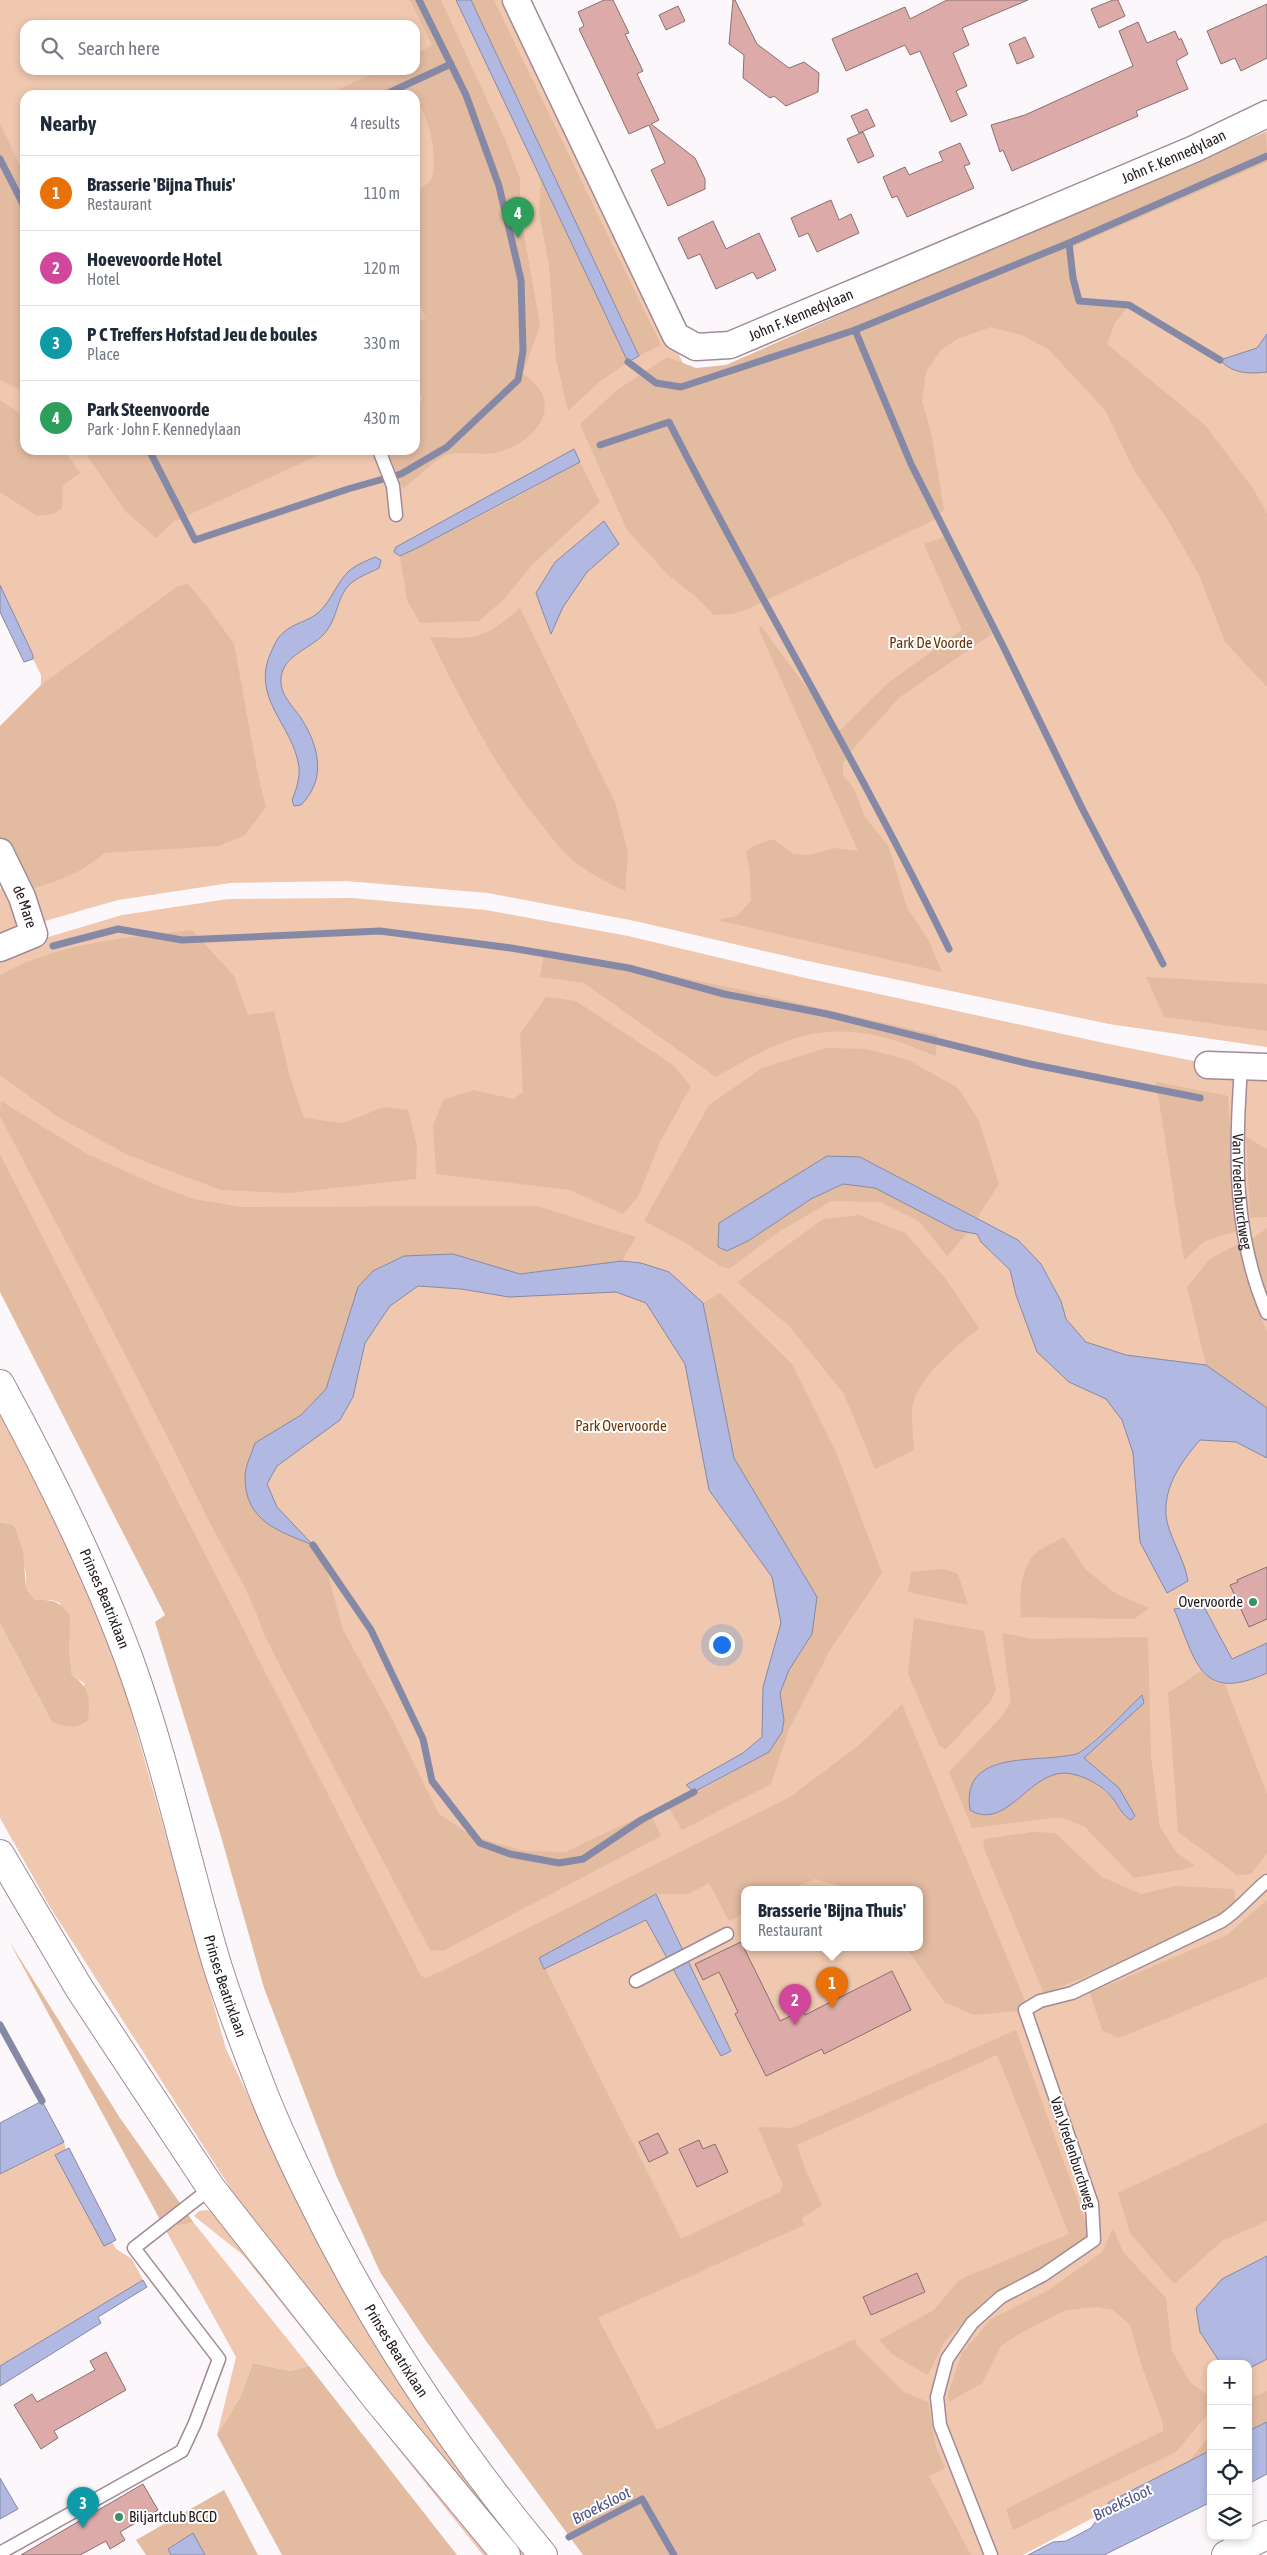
<!DOCTYPE html>
<html lang="en">
<head>
<meta charset="utf-8">
<style>
	:root { --surface:#fff; --page:#f6f6f7; --text:#1f2937; --muted:#747a83; --line:#e0e1e3; --accent:#1a73e8 }
	body { margin:0; font-family:"Asap Condensed",sans-serif; background:var(--page); color:var(--text) }
	.controls { position:absolute; right:15px; bottom:15px; display:grid; overflow:hidden; border-radius:10px; box-shadow:0 2px 8px #0003 }
	.controls button { width:45px; height:45px; display:grid; place-items:center; padding:0; border:0; border-bottom:1px solid var(--line); background:var(--surface); color:var(--text); font:25px sans-serif }
	.you { position:absolute; left:721px; top:1644px; width:18px; height:18px; margin:-12px; border:4px solid #fff; border-radius:50%; background:#1a73e8; box-shadow:0 0 0 8px #1a73e833 }
	.badge { display:grid; place-items:center; width:32px; height:32px; border-radius:50%; background:var(--accent); color:#fff; font-size:16px; font-weight:700 }
	.pin { position:absolute; translate:-50% -41px; filter:drop-shadow(0 1px 2px #0008) }
	.pin::after { content:''; position:absolute; top:26px; width:18px; height:15px; background:inherit; clip-path:polygon(0 0,100% 0,50% 100%) }
	.popup { position:absolute; left:741px; top:1886px; width:182px; height:65px; box-sizing:border-box; display:grid; place-content:center; border-radius:10px; background:var(--surface); filter:drop-shadow(0 1px 4px #0005); font-size:16px; white-space:nowrap; color:var(--muted) }
	.popup b { font-size:19px; color:var(--text) }
	.popup::after { content:''; position:absolute; left:50%; top:100%; margin-left:-10px; border:10px solid transparent; border-top-color:var(--surface) }
	.list { margin:0; padding:0; list-style:none }
	h2 { display:flex; justify-content:space-between; align-items:center; height:65px; margin:0; padding:0 20px; font-size:21px }
	h2 small { font-size:16px; font-weight:400; color:var(--muted) }
	.list li { display:grid; grid-template-columns:32px 1fr auto; gap:15px; align-items:center; box-sizing:border-box; height:75px; padding:0 20px; border-top:1px solid var(--line) }
	.list b { display:block; font-size:19px; white-space:nowrap }
	.list p { margin:0; font-size:16px; white-space:nowrap; color:var(--muted) }
	.list em { font-size:16px; font-style:normal; color:var(--muted) }
	.icon { flex:none; width:28px; height:28px; fill:none; stroke:currentColor; stroke-width:2; stroke-linecap:round; stroke-linejoin:round }
	.map { position:relative; flex:none; width:1267px; height:2555px; overflow:hidden }
	.search { position:absolute; background:var(--surface); box-shadow:0 2px 8px #0003; left:20px; top:20px; width:400px; height:55px; display:flex; align-items:center; gap:12px; box-sizing:border-box; padding:0 18px; border-radius:15px; color:var(--muted); font-size:19px }
	.panel { position:absolute; background:var(--surface); box-shadow:0 2px 8px #0003; left:20px; top:90px; width:400px; height:365px; border-radius:15px }
	.map>svg:first-child { display:block }
</style>
</head>
<body>
<div class="map">
<svg width="1267" height="2555" viewBox="0 0 1267 2555">
	<rect width="100%" height="100%" fill="#fcf7fa"/>
	<g fill="#efc8af" fill-rule="evenodd">
		<path d="M0 0H501L692 381 1267 131V1047L1109 1024 803 960 635 921 488 893 346 881 230 883 118 900 38 923 0 937V889L38 861 41 675 0 593ZM25 25H415V70H25ZM25 95H415V450H25Z"/>
		<path d="M352 898 486 910 628 936 801 977 1104 1043 1229 1068 1267 1072V2421L1248 2433V2364H1211V2455L1023 2555H594L0 1217V954L35 941 122 915 228 899ZM744 1889H920V1947H744Z"/>
		<polygon points="0,1414 104,1616 226,2049 294,2193 531,2555 521,2555 500,2533 247,2214 50,1907 0,1818 0,1623 51,1721 85,1684 72,1675 60,1603 52,1600 35,1600 26,1588 26,1574 14,1525 0,1522"/>
		<polygon points="64,2142 69,2162 116,2249 132,2259 143,2280 0,2366 0,2174"/>
		<polygon points="207,2210 219,2214 491,2555 483,2555 243,2255 194,2216 199,2211"/>
		<polygon points="194,2223 309,2366 290,2371 253,2363 239,2399 217,2435 236,2357 164,2227"/>
	</g>
	<g fill="#e3bba1" fill-rule="evenodd">
		<path d="M410 0H441L506 141 520 179V212L540 325 523 374C565 401 540 438 502 451 486 457 466 451 449 454 438 457 413 481 403 489L387 450H415V409L419 407 422 398 415 380V324L426 318 415 296V193C420 189 429 183 432 177 438 159 429 112 415 100V95L407 93 397 95H326L381 70H415V55L432 45Z"/>
		<polygon points="471,0 494,0 661,345 639,356"/>
		<polygon points="0,124 25,176 25,392 0,380"/>
		<polygon points="1266,132 1267,162 1070,248 1073,278 1079,301 1129,305 1115,323 1107,344 1205,425 1254,490 1267,514 1267,687 1225,642 1199,575 1169,522 1135,472 1105,410 1049,350 1022,335 991,327 959,338 941,350 926,372 922,401 931,432 944,509 936,519 748,609 732,614 714,615 695,596 668,575 627,530 580,424 617,390 667,357 696,368 726,365 945,268"/>
		<polygon points="541,178 628,362 599,382 568,411 556,359 549,265 539,213"/>
		<polygon points="0,400 25,417 25,450 64,450 80,473 63,485 62,508 53,514 37,516 0,492"/>
		<polygon points="83,450 330,450 173,522 156,538 126,512"/>
		<polygon points="580,462 600,502 534,563 504,599 479,621 420,623 407,600 400,556 504,504"/>
		<polygon points="944,537 992,634 900,697 852,750 843,763 843,775 854,789 865,817 889,847 907,908 928,939 942,972 717,920 737,916 751,901 750,872 746,852 753,846 773,839 793,854 809,855 834,848 858,851 759,630 761,626 839,731 888,683 962,630 924,544"/>
		<path d="M187 583 207 606 234 644 258 775 266 807 245 835 219 846 104 853C81 874 56 882 27 890L0 839V726L42 684 177 587Z"/>
		<path d="M520 608 615 802 628 852 625 891C605 881 583 871 567 855 557 846 549 833 540 823 494 766 462 702 430 637 478 639 483 640 520 608Z"/>
		<path d="M192 930 234 976 248 1015 274 1011 290 1077 304 1118 343 1123 384 1107 408 1110 417 1146 416 1179 288 1193 221 1190 128 1155 58 1117 0 1075V975C59 942 126 938 192 930Z"/>
		<path d="M545 949 737 989 937 1035 936 1056C917 1049 898 1040 878 1036 811 1021 772 1045 716 1077L584 983 540 977Z"/>
		<polygon points="1146,977 1267,984 1267,1031 1164,1017"/>
		<polygon points="546,997 576,1001 673,1065 691,1086 660,1142 638,1197 623,1214 570,1190 436,1174 433,1126 443,1100 473,1090 513,1099 523,1092 520,1034"/>
		<polygon points="826,1048 866,1049 908,1060 958,1088 979,1121 999,1184 977,1218 860,1157 727,1251 748,1241 811,1199 843,1184 875,1187 956,1230 968,1232 947,1256 919,1221 880,1202 832,1201 780,1231 729,1269 720,1266 684,1242 644,1221 709,1105 762,1068"/>
		<polygon points="1156,1082 1228,1096 1237,1231 1205,1241 1184,1260"/>
		<path d="M1 1101 87 1154 154 1184 194 1199 242 1207 537 1206 636 1237 622 1261 520 1274 453 1254 404 1256 373 1271 358 1287 326 1389 301 1415 255 1443 272 1528 313 1545 324 1560 343 1630 390 1715 439 1814 472 1836 524 1851 565 1852 650 1812 661 1836 443 1951 430 1950 264 1635C251 1591 223 1551 203 1509 139 1377 68 1247 0 1116Z"/>
		<polygon points="1246,1137 1267,1149 1267,1217 1265,1217 1250,1218"/>
		<polygon points="0,1154 421,1976 426,1978 444,1970 790,1797 858,1746 902,1704 1025,2001 1019,2011 974,2015 944,2002 906,1947 920,1947 920,1889 852,1889 814,1879 790,1889 744,1889 744,1913 729,1921 709,1883 688,1894 656,1894 540,1958 681,2239 780,2192 783,2185 758,2127 792,2128 1016,2030 1090,2234 1075,2248 988,2298 945,2341 928,2375 893,2355 879,2340 934,2310 958,2281 968,2276 1069,2234 997,2055 797,2145 805,2169 822,2205 802,2218 804,2225 598,2318 657,2430 855,2339 857,2345 904,2392 928,2402 936,2447 945,2468 929,2476 971,2555 583,2555 426,2341 380,2272 336,2175 264,1988 220,1833 155,1622 165,1615 0,1292"/>
		<path d="M859 1215 905 1233 945 1278 979 1328C956 1347 922 1373 913 1403 910 1416 914 1436 914 1450L875 1469 844 1394 790 1327 737 1282 823 1219Z"/>
		<polygon points="1267,1228 1267,1295 1260,1276 1252,1239"/>
		<polygon points="1238,1244 1246,1277 1267,1332 1267,1408 1206,1365 1187,1287 1210,1259"/>
		<polygon points="720,1293 792,1364 837,1454 882,1573 830,1650 789,1729 771,1784 682,1830 669,1808 769,1752 784,1720 780,1693 789,1670 812,1634 817,1597 734,1458 703,1303"/>
		<path d="M0 1522 14 1525 23 1551 26 1588 35 1600C55 1600 57 1600 70 1615L69 1653 72 1675C90 1688 90 1698 88 1720 76 1730 65 1727 51 1721L0 1623Z"/>
		<path d="M1064 1537 1086 1570 1115 1593 1149 1608 1134 1619 1021 1617C1020 1597 1019 1573 1033 1556 1039 1548 1055 1543 1064 1537Z"/>
		<polygon points="944,1569 958,1574 968,1605 908,1592 911,1572"/>
		<polygon points="914,1618 984,1631 996,1691 990,1702 946,1749 940,1747 908,1674"/>
		<path d="M1002 1633 1034 1639 1148 1637 1151 1757 1160 1827 1177 1853 1194 1865 1190 1868 1134 1878 1085 1827 1060 1817 972 1828 949 1772 1001 1717 1011 1702ZM1142 1696 1144 1703 1084 1758 1119 1788 1126 1818 1112 1798 1089 1779 1070 1773 1047 1776 1017 1759H1045L1078 1754Z"/>
		<polygon points="1201,1671 1216,1683 1225,1684 1267,1794 1267,1853 1251,1874 1237,1875 1178,1832 1168,1693"/>
		<polygon points="1032,1832 1055,1833 1102,1877 1141,1894 1175,1886 1234,1889 1235,1904 1226,1918 1044,1994 983,1846 985,1839"/>
		<polygon points="1267,1900 1267,1977 1119,2038 1102,2030 1090,1993 1227,1935"/>
		<polygon points="9,1941 120,2118 194,2223 164,2227"/>
		<polygon points="1267,2123 1267,2221 1222,2241 1174,2284 1130,2233 1118,2193"/>
		<polygon points="1113,2228 1123,2252 1166,2298 1172,2351 1190,2382 1211,2398 1211,2410 1176,2452 1013,2530 1006,2509 1163,2431 1163,2423 1141,2364 1130,2325 1113,2310 1097,2307 1066,2310 1017,2335 1001,2346 982,2383 949,2402 948,2394 962,2353 991,2319 1047,2291 1102,2252"/>
		<polygon points="253,2363 290,2371 309,2366 457,2555 282,2555 217,2435 239,2399"/>
		<polygon points="1267,2391 1267,2422 1248,2431 1248,2399"/>
		<polygon points="1211,2434 1211,2450 1189,2461"/>
		<polygon points="224,2490 258,2555 205,2555 193,2534 168,2549 171,2555 146,2555 136,2540"/>
	</g>
	<g fill="#b1b8e1" stroke="#8689a6">
		<polygon points="456,0 471,0 639,356 628,362"/>
		<path d="M1267 334V372C1249 374 1233 374 1220 360L1257 348Z"/>
		<polygon points="574,449 580,462 419,547 400,556 394,552 396,547"/>
		<polygon points="604,521 619,544 587,572 563,607 551,634 536,593 555,562"/>
		<path d="M375 557 381 560 379 568C370 573 357 577 349 585 338 596 337 616 328 629 317 646 290 652 283 670 275 690 291 704 301 718 319 746 327 779 301 805L294 806 292 800C296 790 300 779 299 767 293 724 250 699 271 652 274 646 277 637 283 633 293 623 308 622 319 612 331 601 336 584 348 572 355 565 366 561 375 557Z"/>
		<polygon points="0,585 33,655 33,659 24,662 0,612"/>
		<path d="M827 1156 860 1157 1018 1240 1041 1264 1061 1301 1066 1319 1086 1342 1126 1355 1206 1365 1267 1408V1458L1236 1442 1200 1440C1182 1461 1164 1485 1166 1515 1167 1533 1185 1560 1188 1581L1167 1593 1140 1542 1133 1453 1122 1420 1106 1399 1069 1382 1037 1352 1016 1295 1010 1270 981 1242 977 1234 956 1230 875 1188 843 1184 811 1199 748 1241 727 1251 718 1247 719 1223Z"/>
		<path d="M453 1254 520 1274 622 1261 641 1263 669 1272 703 1303 734 1458 817 1597 812 1634 789 1670 780 1693 784 1720 782 1732 769 1752 694 1792 686 1785 743 1753 762 1737 763 1687 781 1623 772 1577 709 1490 685 1364 646 1303 616 1292 509 1297 461 1289 418 1286 390 1306 365 1343 353 1397 340 1420 277 1466 267 1484 277 1507 313 1545C278 1531 245 1521 245 1477 245 1466 252 1453 255 1443L301 1415 326 1389 358 1287 373 1271 404 1256Z"/>
		<path d="M1203 1605 1232 1659 1267 1643V1673C1199 1704 1196 1660 1174 1609Z"/>
		<path d="M1142 1695 1144 1703 1084 1758 1119 1788 1135 1816 1131 1820C1123 1816 1119 1807 1114 1800 1104 1787 1088 1777 1072 1774 1031 1765 1008 1833 970 1810 961 1752 1028 1762 1065 1756 1069 1755 1075 1755 1079 1753 1100 1739 1123 1713 1142 1695Z"/>
		<polygon points="656,1894 731,2051 721,2056 646,1920 544,1969 539,1958"/>
		<polygon points="42,2101 64,2142 0,2174 0,2123"/>
		<polygon points="69,2148 116,2240 104,2246 55,2155"/>
		<polygon points="1267,2256 1267,2359 1248,2369 1248,2364 1221,2364 1200,2332 1196,2308 1222,2279"/>
		<polygon points="143,2280 147,2287 98,2317 101,2323 0,2386 0,2366"/>
		<polygon points="1267,2422 1267,2474 1248,2484 1248,2431"/>
		<polygon points="1211,2450 1211,2502 1104,2555 1028,2555 1053,2542 1066,2541 1091,2528 1109,2502"/>
		<polygon points="0,2478 18,2509 0,2519"/>
		<polygon points="193,2533 205,2555 171,2555 168,2549"/>
	</g>
	<g fill="none" stroke-linecap="round" stroke-linejoin="round">
		<g stroke="#8689a6" stroke-width="7">
			<polyline points="384,95 451,64"/>
			<polyline points="0,159 25,208"/>
			<polyline points="1069,243 1073,278 1079,301 1129,305 1220,360"/>
			<polyline points="855,330 911,464 1005,650 1082,808 1163,964"/>
			<polyline points="628,362 656,383 681,387 855,330 1069,243 1267,156"/>
			<path d="M600 445 669 422C759 599 862 770 949 949"/>
			<polyline points="149,450 195,540 348,489 401,474 447,447 518,380 523,351 521,280 499,186 466,95 419,0"/>
			<polyline points="53,946 118,929 182,940 380,931 511,948 629,968 724,994 827,1014 1030,1064 1200,1098"/>
			<polyline points="313,1545 371,1630 423,1739 432,1781 480,1843 510,1854 559,1863 583,1859 641,1820 694,1792"/>
			<polyline points="0,2025 42,2101"/>
			<polyline points="569,2537 642,2499 674,2555"/>
		</g>
	</g>
	<g fill="#dcaba9" stroke="#896f6e">
		<polygon points="604,0 613,0 629,33 625,34 643,71 637,74 659,120 651,124 695,158 705,179 705,189 668,206 651,170 665,163 649,125 629,134 579,29 584,26 578,12"/>
		<polygon points="733,0 735,0 757,44 789,68 804,62 819,73 818,92 786,106 774,96 770,98 743,78 744,55 729,44"/>
		<polygon points="947,0 1028,0 962,28 969,45 953,53 967,86 956,91 967,115 951,122 920,51 910,55 905,45 846,71 832,39 905,7 910,19"/>
		<polygon points="1113,0 1118,0 1125,16 1099,28 1091,9"/>
		<polygon points="1267,4 1267,58 1241,71 1235,58 1221,64 1207,31"/>
		<polygon points="678,6 685,21 666,30 659,15"/>
		<polygon points="1138,22 1147,43 1175,31 1179,40 1181,38 1188,54 1176,61 1188,89 1136,111 1138,116 1012,171 1003,150 1000,152 991,125 1025,115 1133,66 1119,31"/>
		<polygon points="1025,37 1034,57 1017,64 1009,44"/>
		<polygon points="867,109 875,126 859,133 851,116"/>
		<polygon points="863,132 874,156 858,163 847,139"/>
		<polygon points="960,143 970,164 964,166 974,188 907,217 897,196 892,198 883,177 905,167 909,175 925,168 943,161 939,152"/>
		<polygon points="831,200 839,220 851,214 859,233 817,252 808,233 799,237 791,218"/>
		<polygon points="713,221 726,249 759,233 776,270 757,279 753,272 716,289 700,254 688,259 678,238"/>
		<polygon points="1267,1567 1267,1619 1249,1627 1230,1585 1238,1582 1237,1580"/>
		<polygon points="741,1942 780,2021 803,2010 805,2015 892,1971 911,2010 824,2054 822,2049 766,2076 735,2014 738,2012 719,1972 703,1980 695,1964"/>
		<polygon points="658,2133 668,2153 649,2162 639,2142"/>
		<polygon points="699,2140 703,2149 715,2144 728,2172 697,2187 679,2149"/>
		<polygon points="917,2273 925,2292 871,2315 863,2297"/>
		<polygon points="106,2352 126,2390 54,2431 58,2438 41,2449 14,2405 32,2394 37,2402 95,2370 90,2361"/>
		<polygon points="143,2484 158,2510 120,2532 125,2540 110,2549 106,2541 80,2555 21,2555"/>
	</g>
	<g fill="none" stroke-linecap="round" stroke-linejoin="round">
		<g stroke="#a28a95" stroke-width="15">
			<g id="service">
				<polyline points="379,450 393,486 396,515"/>
				<path id="s1" d="M1241 1068C1235 1151 1233 1235 1267 1313"/>
				<polyline points="636,1981 727,1934"/>
				<polyline points="0,2553 182,2451 195,2423 219,2359 134,2248 211,2188"/>
				<path d="M991 2555 940 2425 937 2397 947 2359 972 2323 1001 2297 1043 2275 1094 2240 1092 2204 1025 2010 1040 2001 1072 1993 1222 1921C1239 1910 1251 1894 1267 1881"/>
			</g>
		</g>
		<g stroke="#a28a95" stroke-width="29">
			<g id="minor">
				<path id="s2" d="M516 0 676 336 696 347 730 345 1194 149 1267 114"/>
				<path id="s3" d="M0 852 22 897 34 934 0 948"/>
				<polyline points="1208,1065 1267,1067"/>
			</g>
		</g>
		<g stroke="#a28a95" stroke-width="30">
			<polyline id="tertiary" points="1226,2555 1267,2535"/>
		</g>
		<g stroke="#a28a95" stroke-width="30">
			<g id="secondary">
				<path id="s4" d="M0 1384C49 1474 95 1566 130 1662 164 1756 185 1855 213 1951 226 1997 244 2042 261 2087 274 2121 290 2155 306 2188 370 2321 449 2442 543 2555"/>
				<polyline points="0,1854 79,1988 211,2188 380,2403 506,2555"/>
			</g>
		</g>
		<use href="#service" stroke="#fff" stroke-width="12"/>
		<use href="#minor" stroke="#fff" stroke-width="26"/>
		<use href="#tertiary" stroke="#fff" stroke-width="28"/>
		<use href="#secondary" stroke="#fff" stroke-width="28"/>
	</g>
	<g fill="#399267" stroke="#fff" stroke-width="2">
		<circle cx="1253" cy="1602" r="5"/>
		<circle cx="119" cy="2517" r="5"/>
	</g>
	<g text-anchor="middle" stroke-width="4" stroke-linejoin="round" paint-order="stroke">
		<g font-size="15" fill="#231a1e" stroke="#fff">
			<text dy="5" stroke="none"><textPath href="#s2" startOffset="911">John F. Kennedylaan</textPath></text>
			<text dy="5" stroke="none"><textPath href="#s2" startOffset="506">John F. Kennedylaan</textPath></text>
			<text dy="5" stroke="none"><textPath href="#s3" startOffset="60">de Mare</textPath></text>
			<text dy="5" stroke="none"><textPath href="#s1" startOffset="124">Van Vredenburchweg</textPath></text>
			<text dy="5" stroke="none"><textPath href="#s4" startOffset="239">Prinses Beatrixlaan</textPath></text>
			<text dy="5" stroke="none"><textPath href="#s4" startOffset="645">Prinses Beatrixlaan</textPath></text>
			<text transform="translate(1073 2153) rotate(72)" y="5">Van Vredenburchweg</text>
			<text dy="5" stroke="none"><textPath href="#s4" startOffset="1049">Prinses Beatrixlaan</textPath></text>
		</g>
		<g font-size="15" fill="#663509" stroke="#fff">
			<text x="931" y="648">Park De Voorde</text>
			<text x="621" y="1431">Park Overvoorde</text>
		</g>
		<g font-size="15" fill="#231a1e" stroke="#fff" text-anchor="end">
			<text x="1243" y="1607">Overvoorde</text>
			<text x="129" y="2522" text-anchor="start">Biljartclub BCCD</text>
		</g>
		<g font-size="16" font-style="italic" fill="#4c5288" stroke="#fff">
			<text transform="translate(1122 2502) rotate(-26)" y="6">Broeksloot</text>
			<text transform="translate(601 2505) rotate(-27)" y="6">Broeksloot</text>
		</g>
	</g>
</svg>
<div class="controls">
<button>+</button>
<button>−</button>
<button><svg class="icon" aria-label="locate" viewBox="0 0 24 24"><circle cx="12" cy="12" r="6"/><path d="M12 2v4M12 18v4M2 12h4M18 12h4"/></svg></button>
<button><svg class="icon" aria-label="layers" viewBox="0 0 24 24"><path d="M12 4l9 5-9 5-9-5zM3 14l9 5 9-5"/></svg></button>
</div>
<div class="you"></div>
<div class="pin badge" style="left:832px;top:2008px;background:#e8710a">1</div>
<div class="popup"><b>Brasserie 'Bijna Thuis'</b>Restaurant</div>
<div class="pin badge" style="left:795px;top:2025px;background:#d1479c">2</div>
<div class="pin badge" style="left:83px;top:2528px;background:#0f9aa8">3</div>
<div class="pin badge" style="left:518px;top:238px;background:#2e9e5b">4</div>
<div class="search"><svg class="icon" aria-label="search" viewBox="0 0 24 24"><circle cx="10" cy="10" r="6"/><path d="M15 15l6 6"/></svg>Search here</div>
<section class="panel">
<h2>Nearby<small>4 results</small></h2>
<ul class="list">
<li><span class="badge" style="background:#e8710a">1</span><div><b>Brasserie 'Bijna Thuis'</b><p>Restaurant</p></div><em>110 m</em></li>
<li><span class="badge" style="background:#d1479c">2</span><div><b>Hoevevoorde Hotel</b><p>Hotel</p></div><em>120 m</em></li>
<li><span class="badge" style="background:#0f9aa8">3</span><div><b>P C Treffers Hofstad Jeu de boules</b><p>Place</p></div><em>330 m</em></li>
<li><span class="badge" style="background:#2e9e5b">4</span><div><b>Park Steenvoorde</b><p>Park · John F. Kennedylaan</p></div><em>430 m</em></li>
</ul>
</section>
</div>
</body>
</html>
